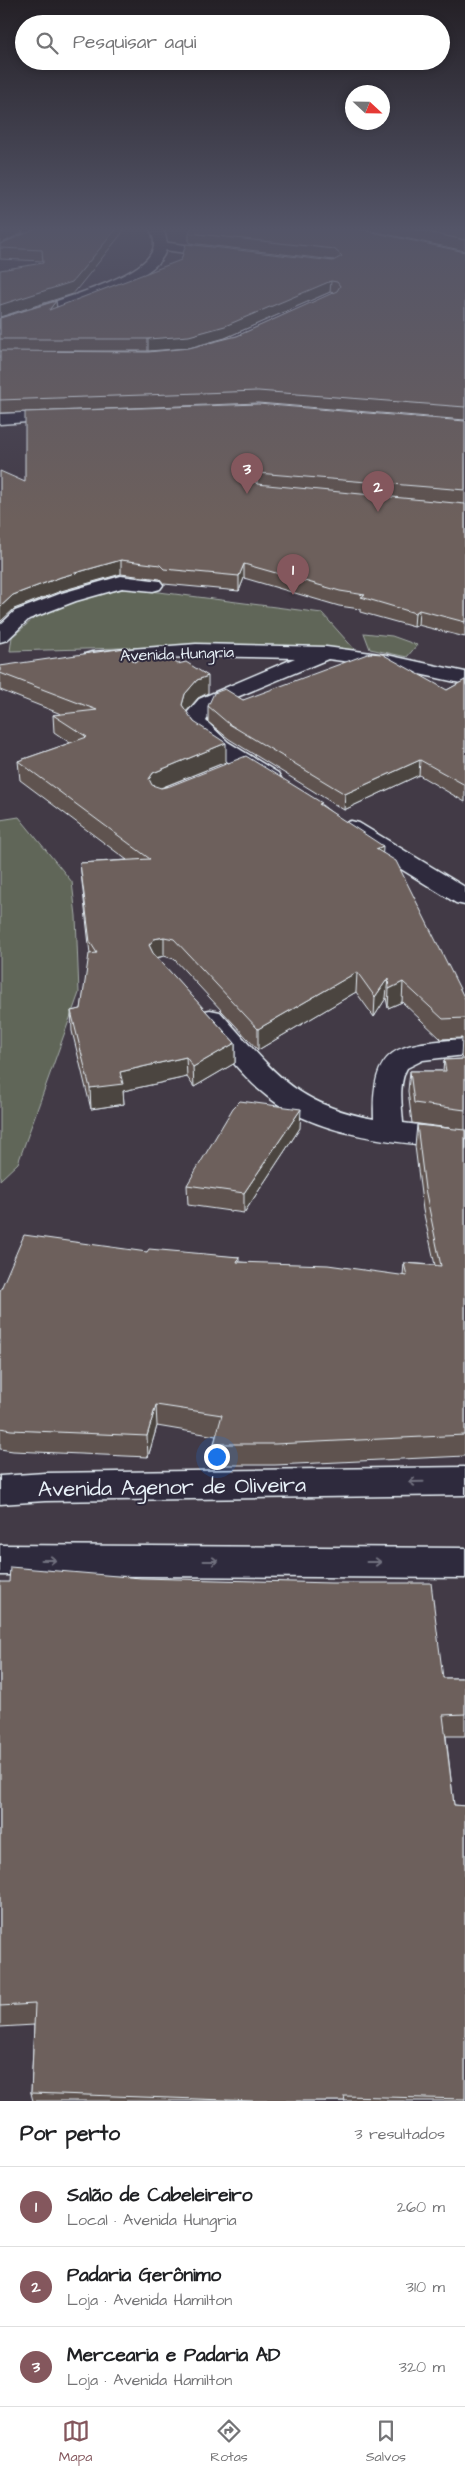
<!DOCTYPE html>
<html lang="pt">
<head>
<meta charset="utf-8">
<style>
	:root { --surface:#fff; --page:#f2f2f2; --text:#202124; --muted:#757577; --line:#e0e0e0; --accent:#84575d }
	body { margin:0; font-family:"Architects Daughter",sans-serif; background:var(--page); color:var(--text) }
	.compass { position:absolute; left:345px; top:85px; width:45px; height:45px; border-radius:50%; background:var(--surface); box-shadow:0 2px 8px #0003; rotate:112deg }
	.you { position:absolute; left:216px; top:1456px; width:18px; height:18px; margin:-12px; border:4px solid #fff; border-radius:50%; background:#1a73e8; box-shadow:0 0 0 8px #1a73e833 }
	.badge { display:grid; place-items:center; width:32px; height:32px; border-radius:50%; background:var(--accent); color:#fff; font-size:16px; font-weight:700 }
	.pin { position:absolute; translate:-50% -41px; filter:drop-shadow(0 1px 2px #0008) }
	.pin::after { content:''; position:absolute; top:26px; width:18px; height:15px; background:inherit; clip-path:polygon(0 0,100% 0,50% 100%) }
	.list { margin:0; padding:0; list-style:none }
	h2 { display:flex; justify-content:space-between; align-items:center; height:65px; margin:0; padding:0 20px; font-size:21px }
	h2 small { font-size:16px; font-weight:400; color:var(--muted) }
	.list li { display:grid; grid-template-columns:32px 1fr auto; gap:15px; align-items:center; box-sizing:border-box; height:80px; padding:0 20px; border-top:1px solid var(--line) }
	.list b { display:block; font-size:19px; white-space:nowrap }
	.list p { margin:0; font-size:16px; white-space:nowrap; color:var(--muted) }
	.list em { font-size:16px; font-style:normal; color:var(--muted) }
	.icon { flex:none; width:28px; height:28px; fill:none; stroke:currentColor; stroke-width:2; stroke-linecap:round; stroke-linejoin:round }
	.map { position:relative; flex:none; width:465px; height:2101px; overflow:hidden }
	.search { position:absolute; background:var(--surface); box-shadow:0 2px 8px #0003; left:15px; right:15px; top:15px; height:55px; display:flex; align-items:center; gap:12px; box-sizing:border-box; padding:0 18px; border-radius:28px; color:var(--muted); font-size:19px }
	.sheet { height:305px; background:var(--surface) }
	nav { display:flex; justify-content:space-around; align-items:center; box-sizing:border-box; height:70px; border-top:1px solid var(--line); background:var(--surface); font-size:14px; color:var(--muted) }
	nav a { display:grid; justify-items:center; gap:2px }
	nav .on { color:var(--accent) }
	.map>svg:first-child { display:block }
</style>
</head>
<body>
<div class="map">
<svg width="465" height="2101" viewBox="0 0 465 2101">
	<rect width="100%" height="100%" fill="#423a46"/>
	<filter id="ink" filterUnits="userSpaceOnUse"><feTurbulence type="fractalNoise" baseFrequency=".02" numOctaves="2"/><feDisplacementMap in="SourceGraphic" scale="10" xChannelSelector="R" yChannelSelector="G"/><feConvolveMatrix kernelMatrix="1 2 1 2 8 2 1 2 1" color-interpolation-filters="sRGB"/></filter>
	<g filter="url(#ink)">
		<g fill="#616658" stroke="#a4aca8">
			<polygon points="128,588 322,613 355,650 196,646 10,651 12,637 39,614 93,596"/>
			<polygon points="364,633 392,636 417,645 407,657 370,649"/>
			<polygon points="19,817 72,882 76,916 79,993 18,1163 0,1180 0,820"/>
		</g>
		<g fill="none" stroke-linecap="round" stroke-linejoin="round">
			<g stroke="#e8f1f8" stroke-width="3">
				<g id="street">
					<polygon points="22,227 35,227 36,236 34,239 0,255 0,246 24,234"/>
					<polygon points="162,242 222,250 229,254 222,258 157,249 156,246 157,243"/>
					<polygon points="62,411 70,416 68,419 0,424 0,414"/>
					<polygon points="121,576 160,581 163,585 160,589 153,591 122,588 76,601 29,619 7,640 0,642 0,625 15,611 62,593"/>
					<path d="M196 644 326 647 387 655 465 672V684L387 667 328 659 213 707 206 721 228 742 278 773 281 778 278 783 270 785 262 783C234 765 203 750 184 722L187 713 199 699 295 658 196 656 92 664 85 662 82 658 85 654 92 652Z"/>
					<polygon points="351,821 359,823 465,887 465,905 456,903 343,833 339,828 343,823"/>
					<path d="M210 1010 220 1012C272 1069 292 1104 374 1119 371 1043 400 1044 465 1039V1055L423 1060 407 1068C398 1084 402 1106 403 1123L465 1131V1149C402 1143 320 1138 268 1097 242 1077 222 1048 200 1024L197 1018 200 1012Z"/>
					<polygon points="465,1467 465,1495 45,1501 0,1504 0,1476 45,1473"/>
					<polygon points="0,1545 465,1548 465,1578 0,1575"/>
				</g>
			</g>
			<g stroke="#e8f1f8" stroke-width="3">
				<path id="secondary" d="M149 227H161C170 240 168 254 156 265 130 289 37 319 0 328V319C32 308 133 282 150 255 157 246 154 236 149 227Z"/>
			</g>
			<use href="#street" fill="#2f2a3d" fill-rule="evenodd"/>
			<use href="#secondary" fill="#2f2a3d" fill-rule="evenodd"/>
		</g>
		<g fill="#5e534f" stroke="#e8f1f8" fill-rule="evenodd">
			<polygon points="353,227 465,227 465,251"/>
			<polygon points="34,230 73,294 43,263 43,261 0,259 0,244"/>
			<path d="M189 233 465 252V420L258 403 0 413V318L56 301 57 307 334 260 189 243ZM330 292 334 293 237 336 204 344 225 338ZM173 349 148 352 57 351H148Z"/>
			<polygon points="465,421 465,637 418,625 414,627 360,612 360,609 339,606 244,578 239,591 164,584 160,579 121,574 61,591 14,609 25,482"/>
			<polygon points="134,662 208,693 198,698 186,711 194,722 226,762 161,788 322,805 382,853 465,999 465,1456 275,1465 214,1465 214,1444 216,1436 157,1426 148,1457 13,1451 0,1449 0,1291 147,1252 239,1257 239,1262 403,1276 404,1263 435,1265 423,1210 415,1146 417,1125 449,1128 412,1123 408,1091 410,1071 443,1071 444,1060 463,1059 461,1057 462,1038 441,1039 402,1002 388,1008 386,998 374,1017 356,992 258,1050 174,959 164,956 157,958 235,1043 235,1063 194,1087 187,1077 123,1091 124,1104 91,1109 72,1031 71,1011 81,1009 90,954 82,882 80,863 127,860 20,780 18,761 70,743 54,732 53,715 61,714 0,690 0,666"/>
			<polygon points="465,680 465,802 419,775 344,810 229,739 208,722 208,706 243,700 447,690"/>
			<polygon points="300,1128 244,1213 188,1205 187,1185"/>
			<polygon points="0,1582 443,1678 465,1678 465,1736 446,1736 454,1805 465,1806 465,2101 33,2101 31,2093 34,2025 0,2027"/>
		</g>
		<g fill="#4c4440" stroke="#e8f1f8">
			<polygon points="12,227 22,227 22,233 0,244 0,233"/>
			<polygon points="118,227 127,227 73,294 0,317 0,305"/>
			<polygon points="331,281 330,292 225,338 189,348 148,351 148,339"/>
			<polygon points="56,301 57,313 49,310"/>
			<polygon points="257,473 257,486 252,479"/>
			<polygon points="121,560 121,574 61,591 14,609 0,622 0,607 13,595 61,577"/>
			<polygon points="244,564 244,578 239,591 239,576"/>
			<polygon points="419,610 418,625 414,627 415,613"/>
			<polygon points="208,676 208,693 198,698 186,712 182,705 185,694 197,680"/>
			<polygon points="226,743 226,762 153,791 149,779 153,773"/>
			<polygon points="420,760 419,775 344,810 345,794"/>
			<polygon points="383,846 382,865 376,849"/>
			<polygon points="164,937 164,956 155,958 149,945 154,939"/>
			<polygon points="357,972 356,992 258,1050 258,1029"/>
			<polygon points="388,978 386,998 374,1017 375,997"/>
			<polygon points="403,982 402,1002 388,1008 389,989"/>
			<polygon points="235,1043 235,1063 194,1087 193,1067"/>
			<polygon points="186,1057 187,1077 123,1091 124,1104 91,1109 90,1088 120,1072"/>
			<polygon points="301,1109 300,1128 244,1213 244,1193"/>
			<polygon points="156,1405 157,1426 148,1457 147,1436"/>
		</g>
		<g fill="#6d615c" stroke="#e8f1f8">
			<polygon points="0,227 12,227 0,233"/>
			<polygon points="36,227 118,227 72,282 0,305 0,270 43,263 42,250 0,248 0,244 34,230"/>
			<polygon points="191,227 349,227 465,252 465,407 258,391 0,400 0,351 148,352 189,348 237,336 337,291 340,286 337,282 331,281 225,326 189,336 148,339 0,339 0,318 56,301 49,310 181,260 186,244 333,261 342,256 334,249 189,233"/>
			<polygon points="403,227 465,227 465,240"/>
			<polygon points="258,404 465,421 465,490 257,473 252,479 257,484 465,504 465,622 419,610 415,613 361,597 365,595 340,591 244,564 239,576 164,569 160,565 121,560 61,577 13,595 0,607 0,471 25,482 25,412"/>
			<polygon points="125,648 134,662 160,653 178,664 186,662 208,676 197,680 185,694 182,705 194,722 226,743 153,773 149,779 152,785 161,788 170,786 246,756 322,803 319,804 383,846 376,849 396,861 465,999 465,1018 443,1019 403,982 389,989 388,978 375,997 357,972 258,1029 174,939 164,937 154,939 149,945 153,953 235,1043 193,1067 186,1057 120,1072 123,1084 90,1088 71,1011 81,1009 89,954 97,953 90,942 80,863 150,859 18,761 87,737 53,715 97,710 0,673 0,666"/>
			<polygon points="370,653 382,654 447,690 465,680 465,785 420,760 345,794 229,724 208,706 214,693 225,689 243,700"/>
			<polygon points="465,1059 465,1110 414,1103 410,1071 446,1071 444,1060"/>
			<polygon points="240,1101 301,1109 244,1193 187,1185 233,1108"/>
			<polygon points="417,1125 465,1130 465,1435 275,1444 214,1444 222,1415 156,1405 147,1436 11,1430 0,1428 0,1291 24,1235 147,1252 149,1249 239,1257 237,1262 328,1265 407,1276 404,1263 441,1266 425,1189"/>
			<polygon points="10,1567 141,1578 331,1583 431,1583 443,1678 465,1678 465,1714 443,1715 454,1805 465,1806 465,2099 344,2096 345,2101 253,2101 31,2093 35,2004 0,2006 0,1582 9,1582"/>
		</g>
		<defs><path id="oneway-shaft" d="M-6 0H5M1.5-3L5.5 0L1.5 3" fill="none" stroke-width="1.6" stroke-linecap="round" stroke-linejoin="round" transform="scale(1.25)"/></defs>
		<g stroke="#70707e">
			<use href="#oneway-shaft" transform="translate(416 1482) rotate(179)"/>
			<use href="#oneway-shaft" transform="translate(49 1560)"/>
			<use href="#oneway-shaft" transform="translate(211 1561)"/>
			<use href="#oneway-shaft" transform="translate(374 1562)"/>
		</g>
	</g>
	<linearGradient id="sky" x2="0" y2="1"><stop stop-color="#242026"/><stop offset="0.44" stop-color="#545568"/><stop offset="1" stop-color="#545568" stop-opacity="0"/></linearGradient>
	<rect width="465" height="521" fill="url(#sky)"/>
	<g text-anchor="middle" stroke-width="4" stroke-linejoin="round" paint-order="stroke">
		<g font-size="16" fill="#e8f1f8" stroke="#2f2a3d">
			<text transform="translate(177 653) rotate(-2)" y="6">Avenida Hungria</text>
		</g>
		<g font-size="22" fill="#e8f1f8" stroke="#2f2a3d">
			<text transform="translate(172 1486) rotate(-1)" y="8">Avenida Agenor de Oliveira</text>
		</g>
	</g>
</svg>
<svg class="compass" viewBox="-18 -18 36 36"><path d="M0-13l5 13h-10z" fill="#e53935"/><path d="M0 13l5-13h-10z" fill="#757577"/></svg>
<div class="you"></div>
<div class="pin badge" style="left:293px;top:595px">1</div>
<div class="pin badge" style="left:378px;top:512px">2</div>
<div class="pin badge" style="left:247px;top:494px">3</div>
<div class="search"><svg class="icon" aria-label="search" viewBox="0 0 24 24"><circle cx="10" cy="10" r="6"/><path d="M15 15l6 6"/></svg>Pesquisar aqui</div>
</div>
<section class="sheet">
<h2>Por perto<small>3 resultados</small></h2>
<ul class="list">
<li><span class="badge">1</span><div><b>Salão de Cabeleireiro</b><p>Local · Avenida Hungria</p></div><em>260 m</em></li>
<li><span class="badge">2</span><div><b>Padaria Gerônimo</b><p>Loja · Avenida Hamilton</p></div><em>310 m</em></li>
<li><span class="badge">3</span><div><b>Mercearia e Padaria AD</b><p>Loja · Avenida Hamilton</p></div><em>320 m</em></li>
</ul>
</section>
<nav>
<a class="on"><svg class="icon" aria-label="map" viewBox="0 0 24 24"><path d="M3 6l6-2 6 2 6-2v14l-6 2-6-2-6 2zM9 4v14M15 6v14"/></svg>Mapa</a>
<a><svg class="icon" aria-label="directions" viewBox="0 0 24 24"><path d="M12 3l9 9-9 9-9-9zM9 14v-3h6M13 9l2 2-2 2"/></svg>Rotas</a>
<a><svg class="icon" aria-label="saved" viewBox="0 0 24 24"><path d="M7 4h10v16l-5-4-5 4z"/></svg>Salvos</a>
</nav>
</body>
</html>
